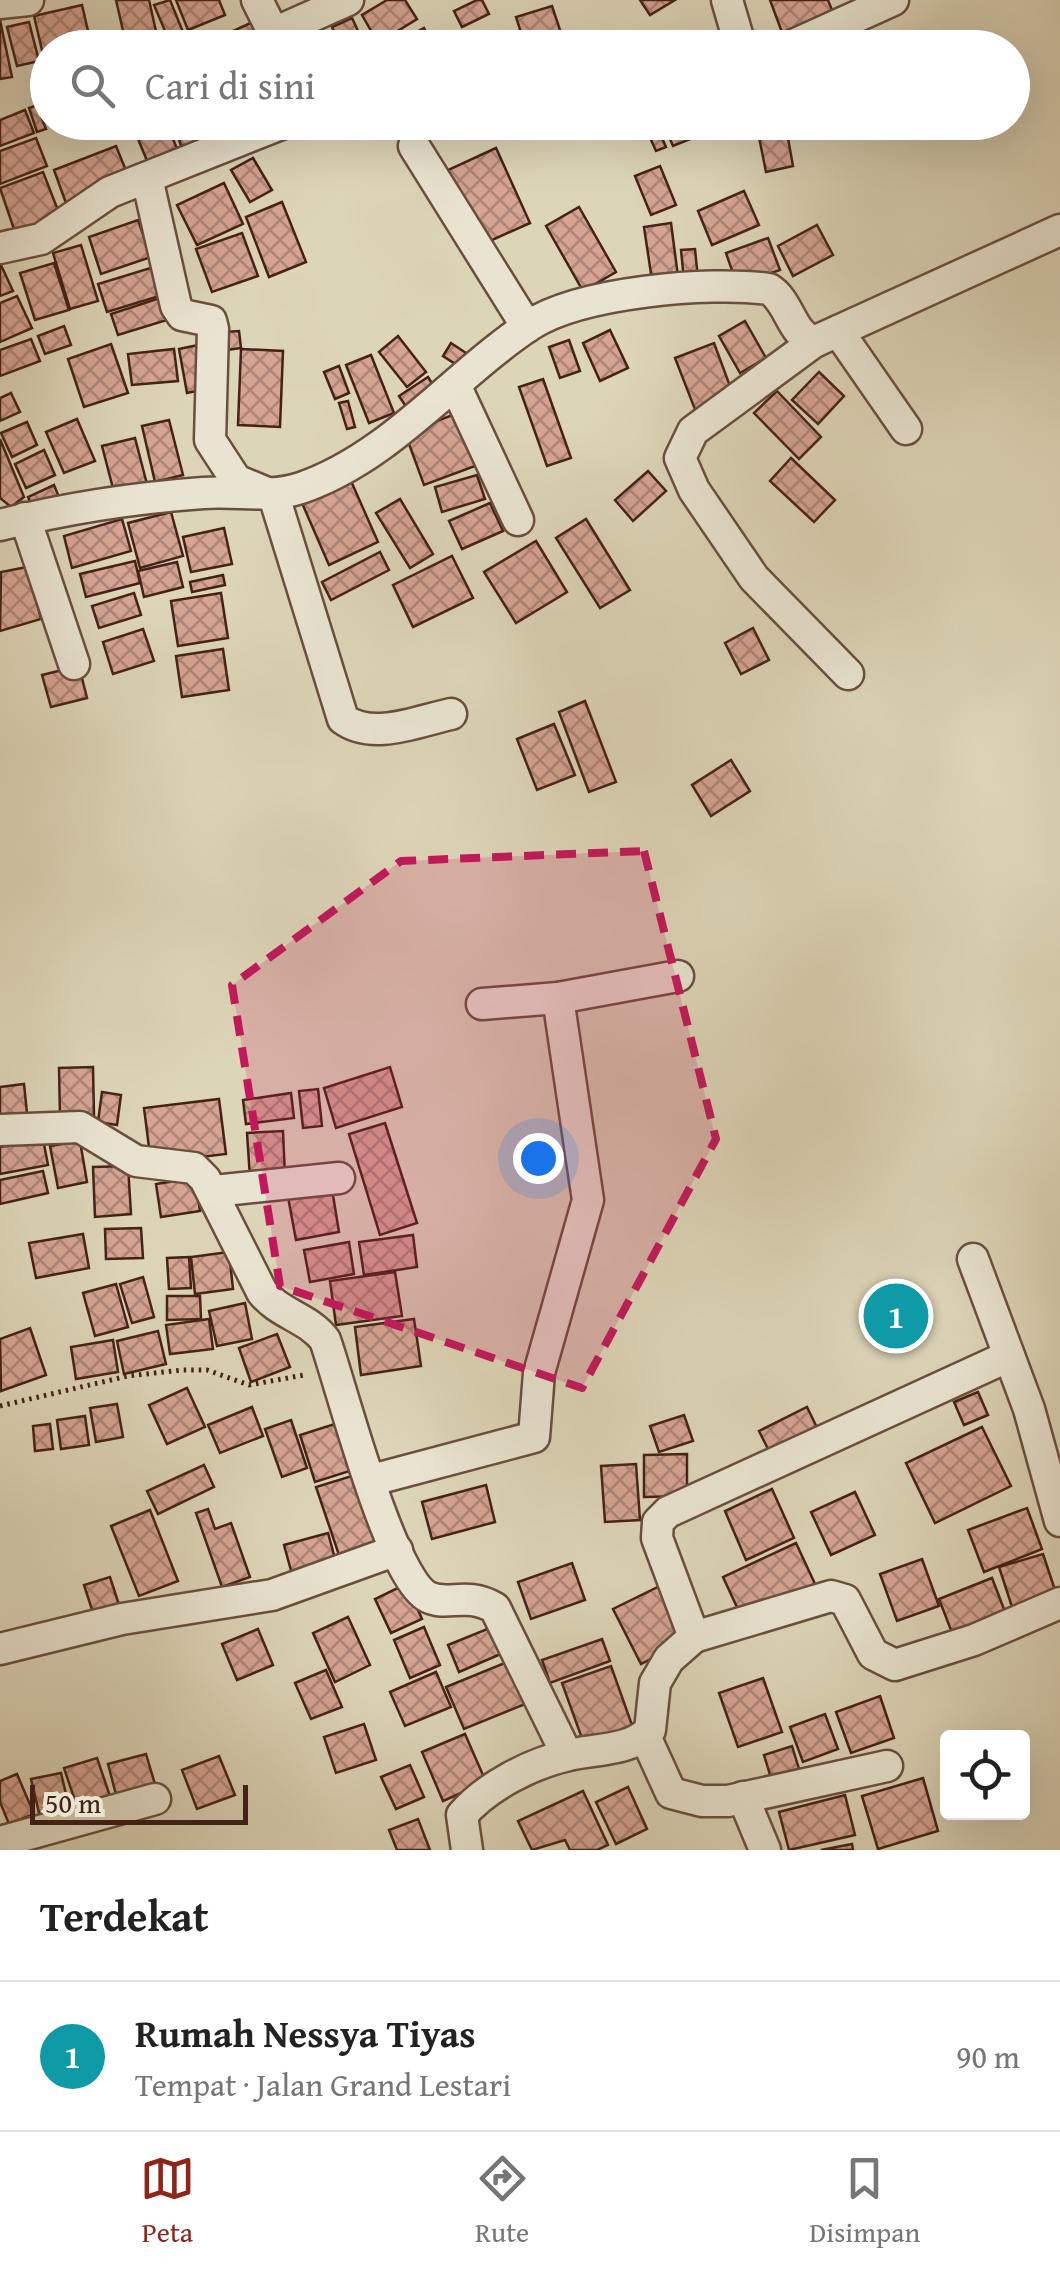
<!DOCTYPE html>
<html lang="id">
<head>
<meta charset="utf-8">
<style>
	:root { --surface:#fff; --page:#f6f6f6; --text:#222; --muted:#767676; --line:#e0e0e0; --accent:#8f2418 }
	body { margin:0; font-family:"Gentium Book Plus",serif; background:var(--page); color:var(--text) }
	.controls { position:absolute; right:30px; bottom:30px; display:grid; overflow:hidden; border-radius:10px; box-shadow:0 10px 40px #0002 }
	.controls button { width:90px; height:90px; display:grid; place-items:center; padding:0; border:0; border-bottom:2px solid var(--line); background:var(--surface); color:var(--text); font:50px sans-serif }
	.scale { position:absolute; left:30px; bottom:25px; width:218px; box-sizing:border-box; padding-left:10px; border:5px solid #442216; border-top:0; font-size:28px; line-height:35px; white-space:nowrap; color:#442216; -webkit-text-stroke:8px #e9e4d1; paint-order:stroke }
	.you { position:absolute; left:538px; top:1158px; width:35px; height:35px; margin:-25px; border:8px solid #fff; border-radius:50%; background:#1a73e8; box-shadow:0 0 0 15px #1a73e833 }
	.badge { display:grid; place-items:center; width:65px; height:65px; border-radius:50%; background:var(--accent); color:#fff; font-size:32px; font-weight:700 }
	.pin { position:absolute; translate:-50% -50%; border:5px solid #fff; box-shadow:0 2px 10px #0006 }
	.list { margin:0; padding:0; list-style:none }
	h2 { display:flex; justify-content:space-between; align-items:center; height:130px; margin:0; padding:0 40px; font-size:42px }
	h2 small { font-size:32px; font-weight:400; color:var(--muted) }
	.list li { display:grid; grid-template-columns:65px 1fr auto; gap:30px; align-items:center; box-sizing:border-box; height:150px; padding:0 40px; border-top:2px solid var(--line) }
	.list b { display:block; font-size:38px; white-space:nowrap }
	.list p { margin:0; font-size:32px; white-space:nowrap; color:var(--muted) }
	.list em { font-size:32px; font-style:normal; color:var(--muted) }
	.icon { flex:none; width:55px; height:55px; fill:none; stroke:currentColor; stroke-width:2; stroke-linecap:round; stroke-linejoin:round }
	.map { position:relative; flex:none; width:1060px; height:1850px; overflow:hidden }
	.search { position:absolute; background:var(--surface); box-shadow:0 10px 40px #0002; left:30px; right:30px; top:30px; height:110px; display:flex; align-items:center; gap:25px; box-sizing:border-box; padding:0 35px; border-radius:55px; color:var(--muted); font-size:38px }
	.sheet { height:280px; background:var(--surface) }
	nav { display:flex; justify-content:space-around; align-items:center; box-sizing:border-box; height:140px; border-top:2px solid var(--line); background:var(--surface); font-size:28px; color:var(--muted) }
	nav a { display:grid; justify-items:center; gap:5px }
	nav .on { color:var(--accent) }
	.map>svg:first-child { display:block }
</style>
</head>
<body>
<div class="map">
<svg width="1060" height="1850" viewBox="0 0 1060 1850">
	<defs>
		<pattern id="building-cross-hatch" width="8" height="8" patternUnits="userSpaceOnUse" patternTransform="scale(2.5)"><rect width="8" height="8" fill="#d5a493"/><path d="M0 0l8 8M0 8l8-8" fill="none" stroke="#ae8577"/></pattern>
	</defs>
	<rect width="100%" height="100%" fill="#ddd5b8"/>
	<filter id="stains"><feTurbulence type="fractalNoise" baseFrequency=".002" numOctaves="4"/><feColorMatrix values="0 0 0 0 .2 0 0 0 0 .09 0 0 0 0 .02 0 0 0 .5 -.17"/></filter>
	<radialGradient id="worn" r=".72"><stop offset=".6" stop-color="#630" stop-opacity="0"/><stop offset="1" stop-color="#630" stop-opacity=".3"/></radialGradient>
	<g fill="url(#building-cross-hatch)" stroke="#442216" stroke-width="2.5">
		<polygon points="116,0 149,0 159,45 127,48"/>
		<polygon points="170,0 183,32 168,38 154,5"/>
		<polygon points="176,0 219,0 225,15 188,30"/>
		<polygon points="387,0 405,0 417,19 378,43 362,15"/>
		<polygon points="477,0 482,0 489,14 462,27 454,11"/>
		<polygon points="640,0 675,0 650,15"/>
		<polygon points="770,0 828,0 837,23 786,43"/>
		<polygon points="82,5 92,48 48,48 48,76 34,16"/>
		<polygon points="552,6 564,42 526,48 516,17"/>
		<polygon points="352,18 366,48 341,48 332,27"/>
		<polygon points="0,20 12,77 0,79"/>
		<polygon points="255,21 267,48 198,48 198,47"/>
		<polygon points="29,22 39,61 17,66 7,27"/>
		<polygon points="424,28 434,48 388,48"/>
		<polygon points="471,32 479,48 442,48"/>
		<polygon points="37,105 46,129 37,132 29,108"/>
		<polygon points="25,110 34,133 0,146 0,120"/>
		<polygon points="131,122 166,122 180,156 150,168"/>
		<polygon points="172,122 191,122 200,147 184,153"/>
		<polygon points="643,122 655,122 666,147 656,151"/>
		<polygon points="663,122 699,122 703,134 673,146"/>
		<polygon points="714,122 741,122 743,129 717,135"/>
		<polygon points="786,127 793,166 766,172 758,132"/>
		<polygon points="36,138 47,166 0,184 0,151"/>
		<polygon points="116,146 129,178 66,203 54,170"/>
		<polygon points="496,148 530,223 481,245 448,170"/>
		<polygon points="253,158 272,190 250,202 231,170"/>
		<polygon points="660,166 676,205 651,215 635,176"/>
		<polygon points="43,172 61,218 16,235 0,188"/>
		<polygon points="224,183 243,224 197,245 177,205"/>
		<polygon points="744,191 759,225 712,245 698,211"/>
		<polygon points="282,202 306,262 269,277 246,217"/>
		<polygon points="579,207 616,272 583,291 546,226"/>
		<polygon points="138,220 151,257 101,274 89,237"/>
		<polygon points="671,223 679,284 653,287 644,227"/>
		<polygon points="817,225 833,255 793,276 778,246"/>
		<polygon points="242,233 258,276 212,292 196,249"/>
		<polygon points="768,238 780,270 737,285 726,253"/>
		<polygon points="81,245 98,301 70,309 53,253"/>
		<polygon points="695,249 698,279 684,280 681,250"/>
		<polygon points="0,263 13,291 0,296"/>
		<polygon points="54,263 69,310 35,320 20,273"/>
		<polygon points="157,266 166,294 107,312 98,284"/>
		<polygon points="17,296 32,328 0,342 0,303"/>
		<polygon points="160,298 167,320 118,335 111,314"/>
		<polygon points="745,321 766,358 740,373 719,336"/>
		<polygon points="64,326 71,345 45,354 38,336"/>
		<polygon points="610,330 628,368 600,381 583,343"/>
		<polygon points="239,331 241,348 227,350 225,332"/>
		<polygon points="398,336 426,372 407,387 379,352"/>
		<polygon points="31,339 40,361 0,376 0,350"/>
		<polygon points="569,340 580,371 560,378 549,347"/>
		<polygon points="451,343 466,353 457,365 443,356"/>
		<polygon points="714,343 734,397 696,412 675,358"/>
		<polygon points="111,344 128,393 84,407 68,359"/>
		<polygon points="198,345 206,389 187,393 179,349"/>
		<polygon points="174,349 178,381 132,385 128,354"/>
		<polygon points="241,349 283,351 280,427 238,425"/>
		<polygon points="371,355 394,413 369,423 346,365"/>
		<polygon points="339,366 349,393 335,399 324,372"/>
		<polygon points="819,372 844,396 818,424 792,400"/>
		<polygon points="428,377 436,390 407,408 399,396"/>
		<polygon points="543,379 571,458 547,466 519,387"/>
		<polygon points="777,391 821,437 799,459 754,413"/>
		<polygon points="11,393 20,412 0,421 0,398"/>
		<polygon points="348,401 355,427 347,429 339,403"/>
		<polygon points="455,414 475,466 424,485 405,433"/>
		<polygon points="77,419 95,461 64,473 46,432"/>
		<polygon points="169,420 183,475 155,482 142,426"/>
		<polygon points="27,422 37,445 12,457 1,433"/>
		<polygon points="135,438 148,488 115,496 102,446"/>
		<polygon points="0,439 24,497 11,507 0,498"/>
		<polygon points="44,450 55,475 26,488 15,464"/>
		<polygon points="791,458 835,500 814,522 770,481"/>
		<polygon points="648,471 666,491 633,521 615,500"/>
		<polygon points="477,475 485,499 442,512 435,487"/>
		<polygon points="351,481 378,542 329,565 302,503"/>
		<polygon points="54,485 61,502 35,513 28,497"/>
		<polygon points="400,499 433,554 410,568 376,513"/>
		<polygon points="490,503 503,531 462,549 449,521"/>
		<polygon points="171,512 183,556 140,568 128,523"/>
		<polygon points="122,519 131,551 72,568 64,536"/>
		<polygon points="586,519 630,590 600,608 556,538"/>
		<polygon points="224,528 232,564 191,572 183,537"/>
		<polygon points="536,541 567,592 516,623 484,572"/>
		<polygon points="380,552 389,570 331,600 322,582"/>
		<polygon points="452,556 473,598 413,627 393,585"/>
		<polygon points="135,561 140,583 86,597 80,574"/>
		<polygon points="177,562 183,587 144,597 138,571"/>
		<polygon points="27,567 41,619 0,631 1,572"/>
		<polygon points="223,575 225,585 192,592 190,582"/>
		<polygon points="134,593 141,615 99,628 92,606"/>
		<polygon points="221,593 228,638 178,646 171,601"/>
		<polygon points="753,628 769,660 741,674 725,643"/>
		<polygon points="143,629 154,661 113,674 103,642"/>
		<polygon points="223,649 229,690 182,697 176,656"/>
		<polygon points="79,666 87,698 51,707 42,675"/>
		<polygon points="585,701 616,782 589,792 559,712"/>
		<polygon points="554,724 575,775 537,790 517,739"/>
		<polygon points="731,760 750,791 711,816 692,785"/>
		<polygon points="93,1067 94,1115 60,1116 59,1068"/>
		<polygon points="390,1067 402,1107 336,1128 324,1088"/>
		<polygon points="24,1084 28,1123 0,1126 0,1087"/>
		<polygon points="318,1089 322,1126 303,1128 299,1091"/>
		<polygon points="102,1092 121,1095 117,1125 98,1122"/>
		<polygon points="291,1093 294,1118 246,1124 243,1100"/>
		<polygon points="219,1099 226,1154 151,1163 144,1108"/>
		<polygon points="385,1123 417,1223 380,1235 349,1134"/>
		<polygon points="283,1131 285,1177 250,1178 247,1133"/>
		<polygon points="43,1139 48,1165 0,1174 0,1147"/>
		<polygon points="80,1141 87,1182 58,1188 50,1146"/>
		<polygon points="128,1166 131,1214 95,1217 93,1167"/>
		<polygon points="43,1171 48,1193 0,1204 0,1180"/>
		<polygon points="195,1178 200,1211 161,1217 156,1184"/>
		<polygon points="332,1189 339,1232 296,1240 288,1197"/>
		<polygon points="141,1228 143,1258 106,1259 105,1229"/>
		<polygon points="83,1234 89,1268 36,1278 29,1243"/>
		<polygon points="413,1235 417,1267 364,1275 359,1242"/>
		<polygon points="349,1242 354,1274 310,1282 304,1250"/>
		<polygon points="229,1252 233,1289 195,1294 191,1257"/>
		<polygon points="189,1257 191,1288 169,1289 167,1258"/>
		<polygon points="395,1272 402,1316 336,1325 330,1281"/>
		<polygon points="143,1277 154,1317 132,1323 120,1284"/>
		<polygon points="116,1284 128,1327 95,1336 83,1293"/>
		<polygon points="167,1296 200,1296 201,1319 167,1320"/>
		<polygon points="900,1299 909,1321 890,1328 883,1311"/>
		<polygon points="245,1303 252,1339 217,1346 209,1311"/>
		<polygon points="209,1319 213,1349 170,1354 166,1325"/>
		<polygon points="414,1319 421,1366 361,1375 355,1327"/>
		<polygon points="30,1328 46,1375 1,1391 0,1339"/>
		<polygon points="158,1331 166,1364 124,1374 117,1341"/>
		<polygon points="277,1334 290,1367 251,1382 239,1348"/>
		<polygon points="113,1340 118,1372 76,1379 71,1347"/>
		<polygon points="187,1388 205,1427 167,1444 149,1405"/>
		<polygon points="978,1392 988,1415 964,1425 954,1402"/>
		<polygon points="117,1404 123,1437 96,1442 90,1408"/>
		<polygon points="252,1407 263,1436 220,1453 208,1425"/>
		<polygon points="807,1407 820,1434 772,1457 759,1431"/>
		<polygon points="684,1415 693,1441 659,1452 650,1426"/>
		<polygon points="85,1416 89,1445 61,1449 57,1420"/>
		<polygon points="291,1420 307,1468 282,1477 265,1429"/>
		<polygon points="341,1422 356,1469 315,1482 300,1435"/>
		<polygon points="50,1424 53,1449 35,1451 33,1426"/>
		<polygon points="982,1427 1011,1486 935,1523 906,1463"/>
		<polygon points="687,1454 687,1496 644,1497 644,1455"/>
		<polygon points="636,1464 640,1520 605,1522 601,1466"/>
		<polygon points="204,1465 214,1487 158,1514 147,1491"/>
		<polygon points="355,1475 379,1545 340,1558 316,1487"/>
		<polygon points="486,1485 495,1522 432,1539 422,1502"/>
		<polygon points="772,1489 794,1538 746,1560 725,1511"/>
		<polygon points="855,1492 875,1535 831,1555 811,1512"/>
		<polygon points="1027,1508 1042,1549 984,1572 968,1530"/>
		<polygon points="208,1509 215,1529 231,1523 250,1577 222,1587 196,1513"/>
		<polygon points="150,1510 178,1581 139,1596 111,1526"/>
		<polygon points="328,1533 339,1573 295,1585 284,1545"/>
		<polygon points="796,1543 815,1584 742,1618 723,1577"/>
		<polygon points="1043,1554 1057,1596 1013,1610 999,1567"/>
		<polygon points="922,1559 939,1606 897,1621 880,1574"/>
		<polygon points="572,1563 585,1600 531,1619 518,1582"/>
		<polygon points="110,1577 121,1611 95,1619 84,1585"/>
		<polygon points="992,1578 1009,1622 956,1643 939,1599"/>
		<polygon points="406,1584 422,1619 391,1633 375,1599"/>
		<polygon points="660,1586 687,1640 641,1664 613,1609"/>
		<polygon points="348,1617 370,1665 335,1682 313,1633"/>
		<polygon points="424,1627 440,1665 410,1678 394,1640"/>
		<polygon points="492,1627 503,1653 459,1672 448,1645"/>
		<polygon points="258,1629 273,1665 237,1680 222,1644"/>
		<polygon points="602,1639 610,1661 550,1683 542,1660"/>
		<polygon points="512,1660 530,1702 464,1729 446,1687"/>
		<polygon points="611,1666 633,1728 584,1744 562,1683"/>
		<polygon points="326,1670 342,1707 311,1719 295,1683"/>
		<polygon points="436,1672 451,1707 405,1726 390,1692"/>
		<polygon points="763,1678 782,1732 738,1747 719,1693"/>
		<polygon points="880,1696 894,1738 851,1753 836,1712"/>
		<polygon points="825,1714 838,1749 803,1762 790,1727"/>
		<polygon points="364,1724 376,1760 336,1773 324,1737"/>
		<polygon points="465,1734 486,1782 443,1801 422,1752"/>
		<polygon points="792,1746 799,1769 771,1778 764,1755"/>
		<polygon points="146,1754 157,1791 118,1802 108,1764"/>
		<polygon points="219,1756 235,1795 197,1809 182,1770"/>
		<polygon points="97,1758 111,1799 78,1810 64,1768"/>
		<polygon points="410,1765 424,1797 396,1809 381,1777"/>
		<polygon points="61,1773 70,1811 40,1817 31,1779"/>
		<polygon points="17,1774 34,1814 9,1824 0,1802 0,1781"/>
		<polygon points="923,1778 938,1831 878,1849 862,1796"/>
		<polygon points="628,1787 647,1829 616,1844 596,1802"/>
		<polygon points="583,1791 608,1845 597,1850 570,1850 565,1840 532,1850 518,1821"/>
		<polygon points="845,1795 855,1835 789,1850 779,1812"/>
		<polygon points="418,1819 430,1850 397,1850 389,1830"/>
		<polygon points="852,1844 853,1850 821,1850"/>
	</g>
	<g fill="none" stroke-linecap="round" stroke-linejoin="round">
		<g stroke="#6a4f3e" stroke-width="35">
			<g id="minor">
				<polyline points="257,0 281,48"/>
				<polyline points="727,0 741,48"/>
				<polyline points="0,3 28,0"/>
				<polyline points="274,33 348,0"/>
				<polyline points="787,48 893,0"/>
				<polyline points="414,146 527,327"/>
				<path d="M147 178 176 306 182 315 211 321 213 329 210 440 236 480 274 496 343 719C373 741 418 721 451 714"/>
				<polyline points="0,248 41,239 110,192 286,122"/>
				<polyline points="838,331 906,429"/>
				<polyline points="814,342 693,431 680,458 694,490 754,578 848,674"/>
				<polyline points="456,387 518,520"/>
				<polyline points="25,518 74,664"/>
				<path d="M0 525C67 508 134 498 203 493 238 490 267 499 301 488 391 457 453 376 530 325 581 292 708 281 769 289 790 302 790 333 814 342L1060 230"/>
				<polyline points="482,1004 558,998 678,976"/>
				<path d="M0 1130 80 1127 136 1161 194 1168 205 1179 262 1292C279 1314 309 1318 325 1340 341 1385 390 1578 428 1597 449 1607 465 1591 495 1608L567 1755"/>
				<polyline points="214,1191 339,1178"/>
				<polyline points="973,1259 1029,1409 1060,1521"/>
				<polyline points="372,1480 534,1437 539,1373 588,1200 558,998"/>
				<polyline points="694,1637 831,1596 845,1600 873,1654 895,1665 974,1640 1060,1603"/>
				<polyline points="0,1649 122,1619 272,1595 397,1550"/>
				<polyline points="645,1736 671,1793 702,1801 728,1801 887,1766"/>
				<polyline points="743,1797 765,1850"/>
				<polyline points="0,1842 155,1799"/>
				<path d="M467 1850 462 1815C487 1786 532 1763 569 1755 594 1749 632 1751 650 1730L655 1683 669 1659 694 1637 657 1538 658 1522 668 1512 1009 1356"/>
			</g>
		</g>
		<polyline stroke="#442216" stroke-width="5" stroke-dasharray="2.5 5" stroke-linecap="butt" points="0,1406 128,1376 182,1370 207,1370 249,1385 304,1375"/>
		<use href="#minor" stroke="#e9e4d1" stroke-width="30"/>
	</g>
	<path fill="#c2185b" fill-opacity="0.2" stroke="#c2185b" stroke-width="8" stroke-dasharray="20 12" stroke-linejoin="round" d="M644 851 716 1139 582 1388 280 1286 232 985 401 861Z"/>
	<rect width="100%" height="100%" filter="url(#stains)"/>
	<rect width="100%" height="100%" fill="url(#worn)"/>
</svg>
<div class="controls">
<button><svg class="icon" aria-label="locate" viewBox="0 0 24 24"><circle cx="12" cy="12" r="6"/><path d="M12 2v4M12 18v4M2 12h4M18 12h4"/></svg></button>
</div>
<div class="scale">50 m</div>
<div class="you"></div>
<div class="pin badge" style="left:896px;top:1316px;background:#0f9aa8">1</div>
<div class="search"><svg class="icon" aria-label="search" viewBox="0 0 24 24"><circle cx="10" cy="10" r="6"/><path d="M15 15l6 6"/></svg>Cari di sini</div>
</div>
<section class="sheet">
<h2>Terdekat<small></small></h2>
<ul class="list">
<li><span class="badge" style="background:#0f9aa8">1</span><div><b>Rumah Nessya Tiyas</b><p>Tempat · Jalan Grand Lestari</p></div><em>90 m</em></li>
</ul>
</section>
<nav>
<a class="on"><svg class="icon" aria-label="map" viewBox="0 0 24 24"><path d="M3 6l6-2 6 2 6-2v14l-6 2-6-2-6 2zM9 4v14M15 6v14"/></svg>Peta</a>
<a><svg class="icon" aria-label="directions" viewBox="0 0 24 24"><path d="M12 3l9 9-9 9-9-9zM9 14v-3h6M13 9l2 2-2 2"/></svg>Rute</a>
<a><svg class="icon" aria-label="saved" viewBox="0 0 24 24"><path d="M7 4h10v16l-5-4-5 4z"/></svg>Disimpan</a>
</nav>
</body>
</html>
